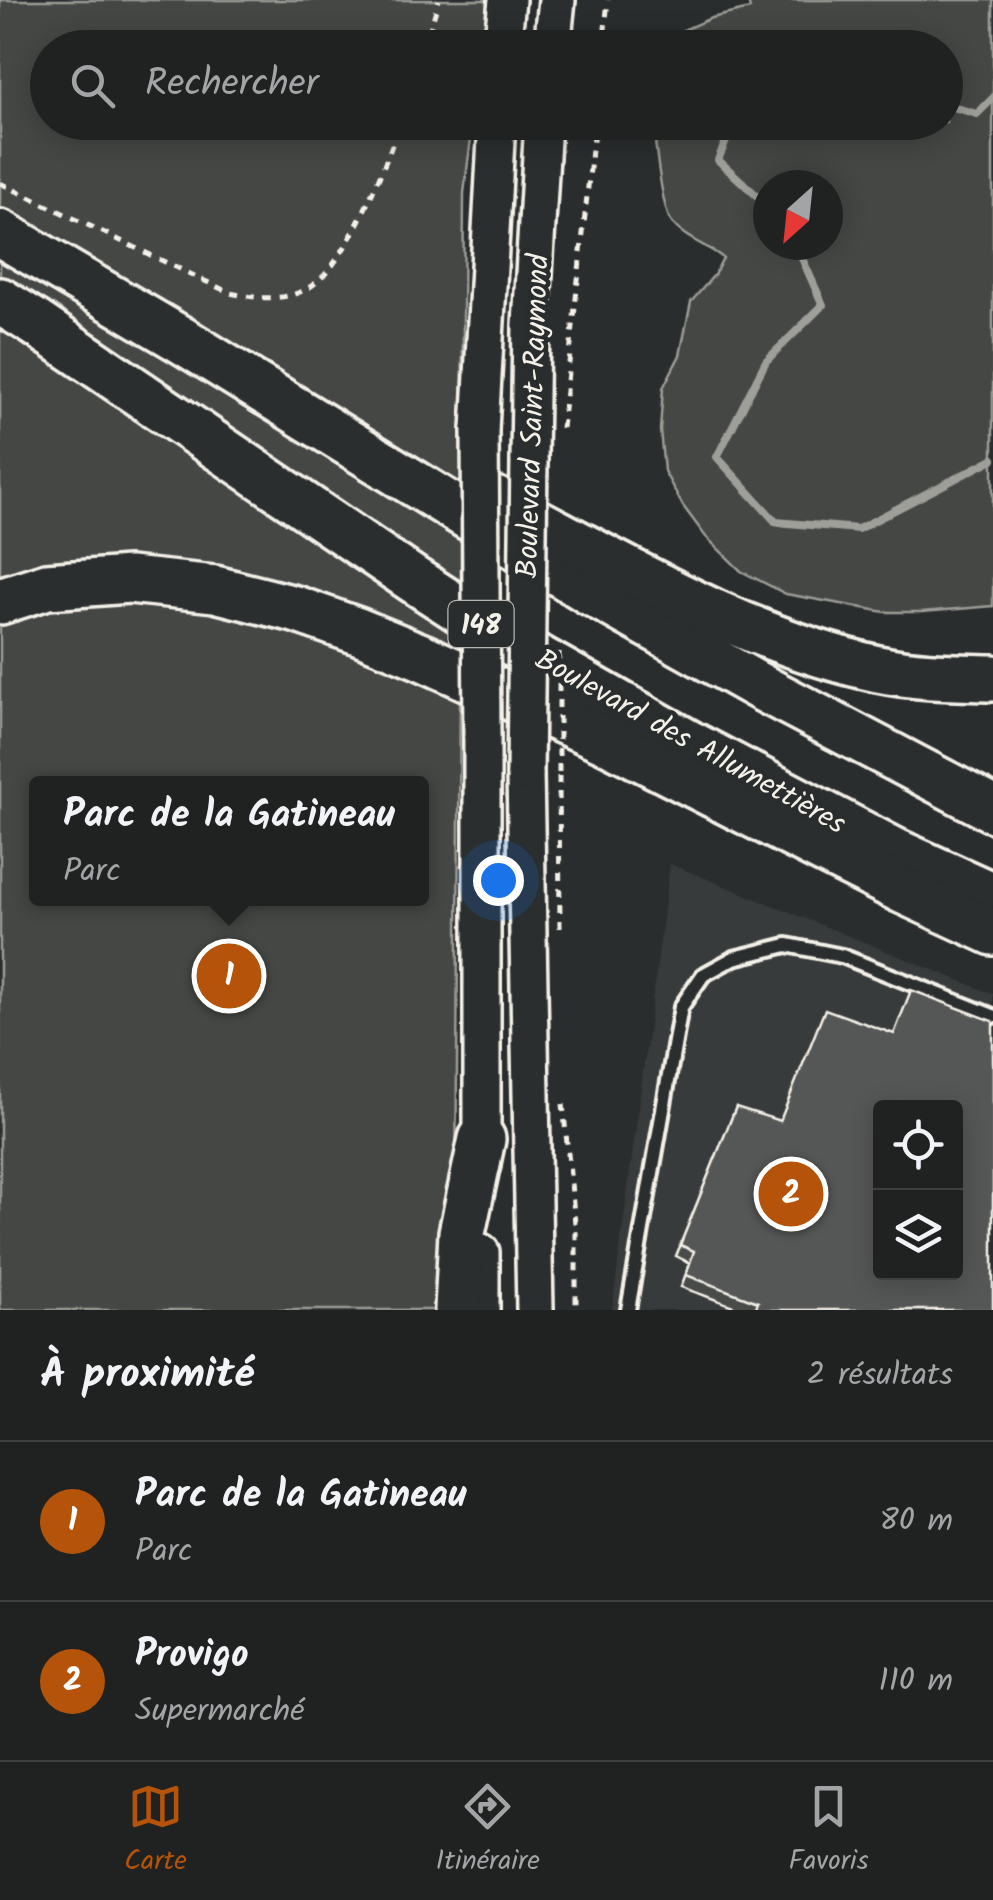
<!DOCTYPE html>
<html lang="fr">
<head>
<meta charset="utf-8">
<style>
	:root { --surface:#202222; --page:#282a2a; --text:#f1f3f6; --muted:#a2a4a5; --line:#3d3f40; --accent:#b45309 }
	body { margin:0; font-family:Kalam,sans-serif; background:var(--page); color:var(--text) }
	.controls { position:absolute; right:30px; bottom:30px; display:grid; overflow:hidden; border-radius:10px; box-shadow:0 5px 25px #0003 }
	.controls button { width:90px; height:90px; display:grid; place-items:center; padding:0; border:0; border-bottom:2px solid var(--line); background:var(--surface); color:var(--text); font:50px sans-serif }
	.compass { position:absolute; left:753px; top:170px; width:90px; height:90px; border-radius:50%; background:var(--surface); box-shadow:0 5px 25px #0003; rotate:207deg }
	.you { position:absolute; left:498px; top:880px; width:35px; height:35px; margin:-25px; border:8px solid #fff; border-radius:50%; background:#1a73e8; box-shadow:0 0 0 15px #1a73e833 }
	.badge { display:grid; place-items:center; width:65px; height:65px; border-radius:50%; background:var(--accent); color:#fff; font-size:32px; font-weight:700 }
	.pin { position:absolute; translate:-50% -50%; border:5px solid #fff; box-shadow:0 2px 10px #0006 }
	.popup { position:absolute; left:29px; top:776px; width:400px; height:130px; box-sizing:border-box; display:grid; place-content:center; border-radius:10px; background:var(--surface); filter:drop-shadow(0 2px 8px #0005); font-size:32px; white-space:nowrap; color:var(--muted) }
	.popup b { font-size:38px; color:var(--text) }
	.popup::after { content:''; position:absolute; left:50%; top:100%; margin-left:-20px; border:20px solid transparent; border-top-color:var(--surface) }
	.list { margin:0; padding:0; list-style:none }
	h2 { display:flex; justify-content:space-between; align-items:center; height:130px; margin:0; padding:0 40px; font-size:42px }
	h2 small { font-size:32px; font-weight:400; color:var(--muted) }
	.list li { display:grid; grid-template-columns:65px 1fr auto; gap:30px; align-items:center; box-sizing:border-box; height:160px; padding:0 40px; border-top:2px solid var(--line) }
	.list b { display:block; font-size:38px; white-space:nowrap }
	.list p { margin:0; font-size:32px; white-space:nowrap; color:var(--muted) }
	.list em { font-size:32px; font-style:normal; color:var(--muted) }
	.icon { flex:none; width:55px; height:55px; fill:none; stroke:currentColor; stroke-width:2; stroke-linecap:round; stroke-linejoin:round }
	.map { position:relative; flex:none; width:993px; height:1310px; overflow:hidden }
	.search { position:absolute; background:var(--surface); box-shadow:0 5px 25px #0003; left:30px; right:30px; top:30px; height:110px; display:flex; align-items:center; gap:25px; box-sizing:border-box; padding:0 35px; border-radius:55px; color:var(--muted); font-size:38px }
	.sheet { height:450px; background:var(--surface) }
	nav { display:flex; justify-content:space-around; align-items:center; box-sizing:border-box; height:140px; border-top:2px solid var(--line); background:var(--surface); font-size:28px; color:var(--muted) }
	nav a { display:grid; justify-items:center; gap:5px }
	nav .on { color:var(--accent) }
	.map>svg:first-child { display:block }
</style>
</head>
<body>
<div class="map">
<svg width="993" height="1310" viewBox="0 0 993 1310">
	<rect width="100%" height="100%" fill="#2a2d2e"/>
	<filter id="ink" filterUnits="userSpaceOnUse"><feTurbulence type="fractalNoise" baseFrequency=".01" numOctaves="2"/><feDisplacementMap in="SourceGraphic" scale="20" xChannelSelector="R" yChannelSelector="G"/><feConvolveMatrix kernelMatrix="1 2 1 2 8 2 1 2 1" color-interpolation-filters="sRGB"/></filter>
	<g filter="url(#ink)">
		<path fill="#373a3a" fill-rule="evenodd" d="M670 864 993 994V1310H612ZM880 1108H956V1272H880Z"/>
		<g fill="#444645" stroke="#9c9c96" stroke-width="2.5" fill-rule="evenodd">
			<path d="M0 0H488L482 47 48 48V122L473 123 464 193 455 1310H0ZM36 784H422V898H36Z"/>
			<path d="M748 0H993V606L922 612H885L786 594 741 571 706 537 683 506 664 471 660 430 663 388 680 355 691 302 714 275 723 258C707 245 685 239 672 223 662 211 655 142 653 123L946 122V48L673 47 681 31 711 18 750 9ZM828 185V245H768V185Z"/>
		</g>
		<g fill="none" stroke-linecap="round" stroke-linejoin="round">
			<g stroke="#9f9f9a" stroke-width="8">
				<polyline points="946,105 977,114 993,98"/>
				<polyline points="734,122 718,160 768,206"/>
				<polyline points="796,245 823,305 766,361 717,457 776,522 858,529 993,459"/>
			</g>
			<g stroke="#f4f1e8" stroke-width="20">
				<polyline id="lane" points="628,1310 681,1007 703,975 734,958 787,945 842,956 993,1016"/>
			</g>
			<g stroke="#f4f1e8" stroke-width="42">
				<g id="secondary">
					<polyline points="502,48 507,0"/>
					<polyline points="552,48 557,0"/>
					<polyline points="480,430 497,122"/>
					<polyline points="529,461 531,325 543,122"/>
					<polyline points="482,736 482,1165"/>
					<polyline points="525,773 535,1310"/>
					<polyline points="481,1310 481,1252"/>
				</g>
			</g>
			<g stroke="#f4f1e8" stroke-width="52">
				<g id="highway">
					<polyline points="0,233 180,339 589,591 764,689 993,809"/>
					<polyline points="0,301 34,322 414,580 508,641 690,744 896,852 993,896"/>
					<path d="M493 499C617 563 740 639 878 669 916 677 955 677 993 678"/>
					<polyline points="0,601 47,586 129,580 215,589 295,609 358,631 422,657 606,740 902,890 993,932"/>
					<polyline points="458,1310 462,1233 482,1139"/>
				</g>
			</g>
			<g stroke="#f4f1e8" stroke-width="5" stroke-dasharray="8 8" stroke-linecap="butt">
				<polyline points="424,48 439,0"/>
				<polyline points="603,48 608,0"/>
				<path d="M0 183 230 293C303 309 326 285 358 223 375 189 388 158 400 122"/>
				<polyline points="562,428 595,122"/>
				<polyline points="559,776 560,928"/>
				<polyline points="563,1104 576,1233 576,1310"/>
			</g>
			<use href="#lane" stroke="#2a2d2e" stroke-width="12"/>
			<use href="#secondary" stroke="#2a2d2e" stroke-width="35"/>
			<use href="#highway" stroke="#2a2d2e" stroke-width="45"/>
			<g stroke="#f4f1e8" stroke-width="42" stroke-linecap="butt">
				<g id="secondary-bridge">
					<polyline points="480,430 482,736"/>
					<polyline points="525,773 529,461"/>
				</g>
			</g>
			<polyline stroke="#f4f1e8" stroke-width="5" stroke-dasharray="8 8" stroke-linecap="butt" points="559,652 559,776"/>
			<use href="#secondary-bridge" stroke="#2a2d2e" stroke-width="35"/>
		</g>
		<polygon fill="#494b4a" stroke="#f4f1e8" stroke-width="2.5" points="736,1107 993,1310 744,1310 681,1287 690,1263 676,1256"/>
		<path fill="#555756" stroke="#f4f1e8" stroke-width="2.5" fill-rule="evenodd" d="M911 990 993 1021V1310H755L758 1302 686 1275 694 1251 680 1245 736 1107 780 1121 825 1009 894 1034ZM880 1108H956V1272H880Z"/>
	</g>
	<g text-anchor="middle" stroke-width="9" stroke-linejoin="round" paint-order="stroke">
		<rect fill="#2a2d2e" stroke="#b7b6b0" stroke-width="2.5" x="448.5" y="601" width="65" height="46" rx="8"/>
		<g font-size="28" font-weight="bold" fill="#f4f1e8">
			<text x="481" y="634">148</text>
		</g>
		<g font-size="30" fill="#f4f1e8" stroke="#2a2d2e">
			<text transform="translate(532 416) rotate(-88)" y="10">Boulevard Saint-Raymond</text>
			<text transform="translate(691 741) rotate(29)" y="10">Boulevard des Allumettières</text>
		</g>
	</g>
</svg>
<div class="controls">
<button><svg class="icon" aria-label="locate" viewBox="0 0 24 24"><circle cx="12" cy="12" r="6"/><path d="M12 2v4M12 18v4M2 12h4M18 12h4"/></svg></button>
<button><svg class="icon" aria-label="layers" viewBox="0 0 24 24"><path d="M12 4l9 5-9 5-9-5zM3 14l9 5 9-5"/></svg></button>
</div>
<svg class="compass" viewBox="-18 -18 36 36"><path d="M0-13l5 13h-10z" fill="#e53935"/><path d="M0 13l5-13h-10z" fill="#a2a4a5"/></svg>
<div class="you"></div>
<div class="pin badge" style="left:229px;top:976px">1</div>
<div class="popup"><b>Parc de la Gatineau</b>Parc</div>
<div class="pin badge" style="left:791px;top:1194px">2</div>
<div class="search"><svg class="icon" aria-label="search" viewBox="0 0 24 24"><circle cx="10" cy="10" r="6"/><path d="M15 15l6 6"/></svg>Rechercher</div>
</div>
<section class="sheet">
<h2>À proximité<small>2 résultats</small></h2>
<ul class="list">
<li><span class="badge">1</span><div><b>Parc de la Gatineau</b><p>Parc</p></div><em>80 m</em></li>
<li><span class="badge">2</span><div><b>Provigo</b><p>Supermarché</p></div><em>110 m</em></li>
</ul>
</section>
<nav>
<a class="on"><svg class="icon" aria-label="map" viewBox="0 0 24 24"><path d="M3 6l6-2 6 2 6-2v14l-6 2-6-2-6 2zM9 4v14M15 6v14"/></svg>Carte</a>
<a><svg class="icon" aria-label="directions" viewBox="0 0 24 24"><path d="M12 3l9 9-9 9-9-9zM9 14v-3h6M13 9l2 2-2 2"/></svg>Itinéraire</a>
<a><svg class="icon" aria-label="saved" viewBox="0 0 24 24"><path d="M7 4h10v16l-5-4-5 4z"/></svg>Favoris</a>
</nav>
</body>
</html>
